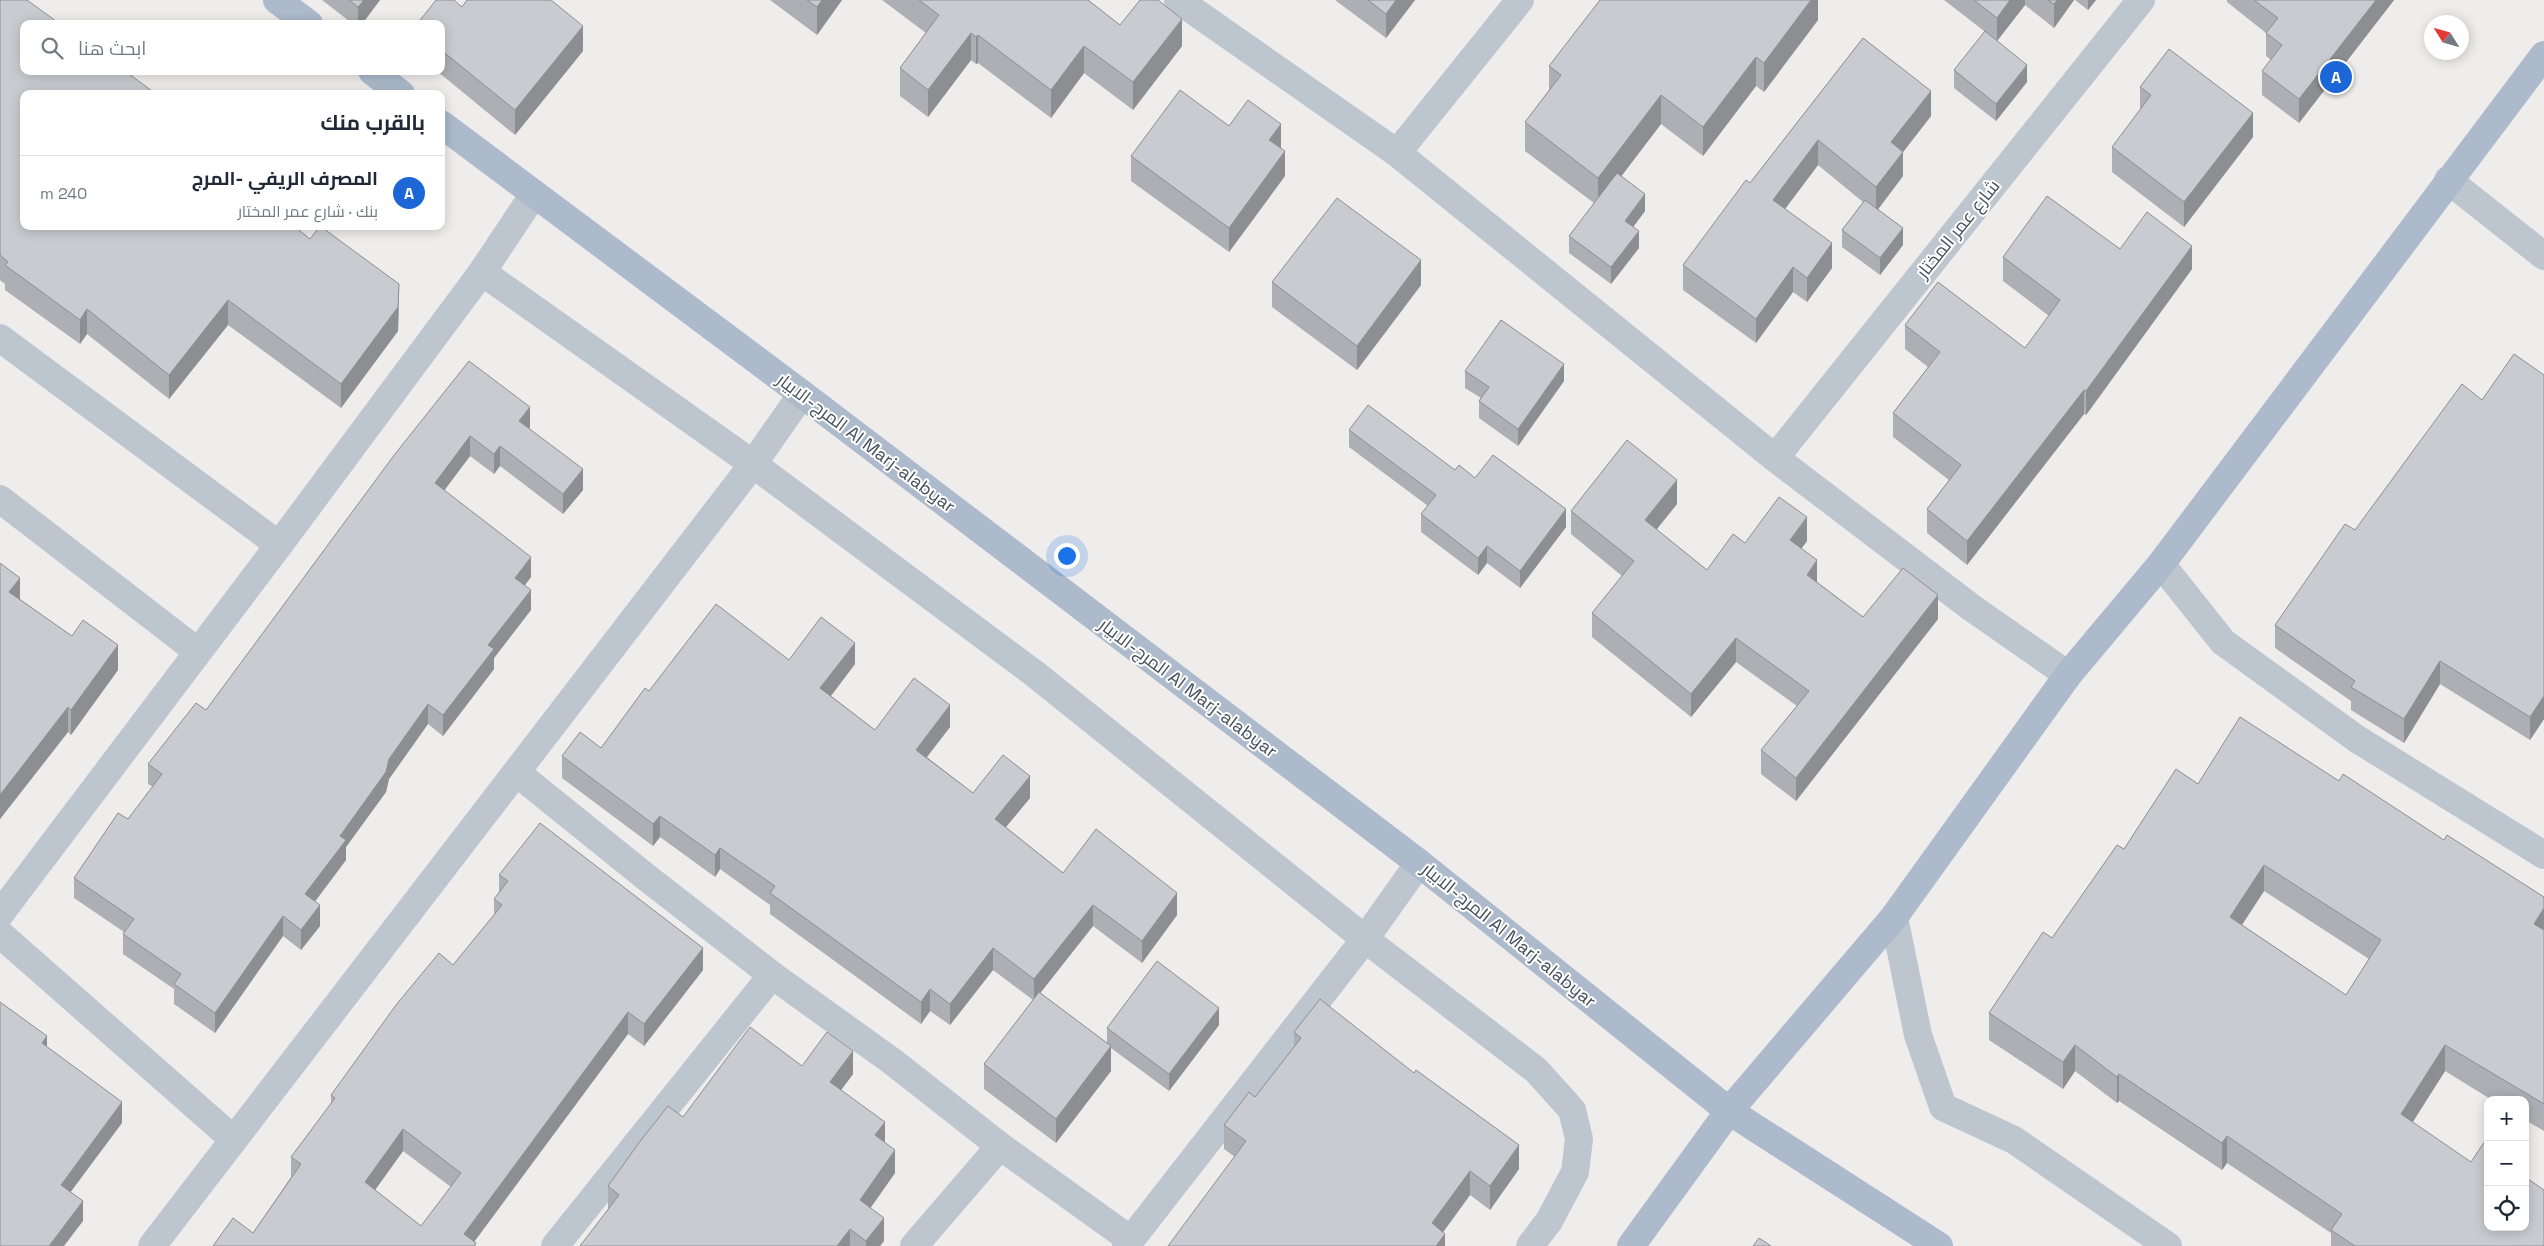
<!DOCTYPE html>
<html lang="ar">
<head>
<meta charset="utf-8">
<style>
	:root { --surface:#fff; --page:#f6f6f7; --text:#1f2937; --muted:#747a83; --line:#e0e1e3; --accent:#1d66d7 }
	body { margin:0; font-family:"Space Grotesk",Cairo,sans-serif; background:var(--page); color:var(--text); direction:rtl }
	.controls { position:absolute; right:15px; bottom:15px; display:grid; overflow:hidden; border-radius:10px; box-shadow:0 2px 12px #0003 }
	.controls button { width:45px; height:45px; display:grid; place-items:center; padding:0; border:0; border-bottom:1px solid var(--line); background:var(--surface); color:var(--text); font:25px sans-serif }
	.compass { position:absolute; left:2424px; top:15px; width:45px; height:45px; border-radius:50%; background:var(--surface); box-shadow:0 2px 12px #0003; rotate:307deg }
	.you { position:absolute; left:1066px; top:555px; width:18px; height:18px; margin:-12px; border:4px solid #fff; border-radius:50%; background:#1a73e8; box-shadow:0 0 0 8px #1a73e833 }
	.badge { display:grid; place-items:center; width:32px; height:32px; border-radius:50%; background:var(--accent); color:#fff; font-size:16px; font-weight:700 }
	.pin { position:absolute; translate:-50% -50%; border:2px solid #fff; box-shadow:0 1px 5px #0006 }
	.list { margin:0; padding:0; list-style:none }
	h2 { display:flex; justify-content:space-between; align-items:center; height:65px; margin:0; padding:0 20px; font-size:21px }
	h2 small { font-size:16px; font-weight:400; color:var(--muted) }
	.list li { display:grid; grid-template-columns:32px 1fr auto; gap:15px; align-items:center; box-sizing:border-box; height:75px; padding:0 20px; border-top:1px solid var(--line) }
	.list b { display:block; font-size:19px; white-space:nowrap }
	.list p { margin:0; font-size:16px; white-space:nowrap; color:var(--muted) }
	.list em { font-size:16px; font-style:normal; color:var(--muted) }
	.icon { flex:none; width:28px; height:28px; fill:none; stroke:currentColor; stroke-width:2; stroke-linecap:round; stroke-linejoin:round }
	.map { position:relative; flex:none; width:2544px; height:1246px; overflow:hidden; direction:ltr }
	.search { position:absolute; background:var(--surface); box-shadow:0 2px 12px #0003; left:20px; top:20px; width:425px; height:55px; display:flex; align-items:center; gap:12px; box-sizing:border-box; padding:0 18px; border-radius:10px; color:var(--muted); font-size:19px }
	.panel { position:absolute; background:var(--surface); box-shadow:0 2px 12px #0003; left:20px; top:90px; width:425px; height:140px; border-radius:10px; direction:rtl }
	.map>svg:first-child { display:block }
</style>
</head>
<body>
<div class="map">
<svg width="2544" height="1246" viewBox="0 0 2544 1246">
	<rect width="100%" height="100%" fill="#efecec"/>
	<g fill="none" stroke-linecap="round" stroke-linejoin="round">
		<g stroke="#bdc6ce" stroke-width="28">
			<polyline points="1178,0 1397,153 1775,458 1972,608 2068,675"/>
			<polyline points="1397,153 1520,0"/>
			<polyline points="2448,180 2544,256"/>
			<polyline points="482,272 753,464 1035,674 1365,939 1536,1070 1572,1110 1579,1139 1575,1172 1549,1221 1530,1246"/>
			<polyline points="0,338 279,545"/>
			<polyline points="1775,458 2141,0"/>
			<polyline points="0,499 197,651"/>
			<polyline points="2161,564 2223,642 2357,739 2544,855"/>
			<polyline points="517,773 646,877 772,975 893,1062 1000,1146 1131,1240"/>
			<polyline points="0,914 279,545 482,272 534,194"/>
			<polyline points="1894,917 1918,1035 1943,1107 2014,1140 2168,1246"/>
			<polyline points="0,934 233,1139"/>
			<polyline points="152,1246 753,464 802,394"/>
			<polyline points="555,1246 772,975"/>
			<polyline points="914,1246 1000,1146"/>
			<polyline points="1126,1246 1365,939 1419,863"/>
		</g>
		<g stroke="#acbacb" stroke-width="28">
			<polyline points="277,0 309,24"/>
			<polyline points="372,71 401,94"/>
			<polyline points="441,124 802,394 1419,863 1729,1111 1939,1246"/>
			<polyline points="1631,1246 1729,1111 1894,917 2068,675 2161,564 2544,55"/>
		</g>
	</g>
	<g fill="#adafb4" fill-rule="evenodd">
		<polygon points="0,0 24,94 399,309 398,331 341,408 228,325 169,399 87,334 80,344 5,290 5,284 0,280"/>
		<polygon points="322,0 380,0 362,24 353,24"/>
		<polygon points="770,0 842,0 817,35"/>
		<polygon points="882,0 1088,0 1120,25 1182,46 1133,110 1084,73 1051,118 978,63 976,64 971,60 928,117 900,96 900,68 926,33"/>
		<polygon points="1335,0 1415,0 1386,38"/>
		<polygon points="1818,0 1818,20 1764,92 1756,86 1703,156 1661,124 1621,176 1645,211 1633,227 1639,248 1611,284 1569,253 1569,236 1594,203 1525,151 1525,122 1549,90 1549,66"/>
		<polygon points="1944,0 2074,0 2054,28 2025,5 1997,41"/>
		<polygon points="2075,0 2096,0 2088,10"/>
		<polygon points="2227,0 2394,0 2299,123 2262,95 2262,71 2271,60 2266,56 2266,33 2227,2"/>
		<polygon points="462,7 583,51 515,135 437,71 441,71 441,24"/>
		<polygon points="1863,38 1931,116 1903,152 1903,176 1878,209 1903,245 1880,275 1842,247 1842,230 1863,202 1818,165 1785,209 1832,268 1807,302 1793,292 1756,343 1683,290 1683,265 1750,183"/>
		<polygon points="1954,70 2027,82 1996,121 1954,88"/>
		<polygon points="2140,87 2253,137 2184,227 2112,172 2112,147 2140,110"/>
		<polygon points="1229,126 1281,148 1285,176 1229,252 1131,181 1131,156"/>
		<polygon points="2120,249 2192,269 2086,415 2084,414 1967,565 1927,533 1927,509 1949,480 1893,437 1893,413 1928,367 1905,349 1905,325 2025,348 2049,316 2003,281 2003,257"/>
		<polygon points="1272,282 1421,285 1357,370 1272,307"/>
		<polygon points="469,361 530,427 528,429 583,490 563,514 500,466 494,474 470,456 444,490 531,577 525,585 531,610 494,658 494,669 443,736 428,724 389,779 386,792 346,847 346,860 315,902 320,926 301,950 283,936 215,1033 174,1004 174,989 123,954 123,934 124,932 74,898 74,878 128,819 153,787 148,784 148,764 206,710"/>
		<polygon points="1465,371 1564,381 1518,446 1479,418 1479,401 1481,398 1465,388"/>
		<polygon points="2544,375 2544,719 2530,740 2440,684 2404,743 2351,710 2351,701 2275,648 2275,625 2355,530 2482,400"/>
		<polygon points="1349,430 1455,470 1475,478 1566,527 1520,588 1487,563 1478,575 1421,532 1421,514 1428,506 1349,447"/>
		<polygon points="1677,504 1656,529 1707,570 1745,543 1807,541 1801,549 1817,582 1863,617 1938,619 1796,801 1761,774 1761,750 1797,706 1736,662 1691,717 1592,637 1592,613 1622,576 1571,534 1571,511"/>
		<polygon points="0,563 20,599 118,670 71,735 68,732 0,819"/>
		<polygon points="789,660 855,664 831,696 875,730 950,727 927,757 973,793 1030,798 1006,827 1063,873 1177,915 1142,963 1093,926 1040,993 1107,1043 1107,1028 1219,1025 1169,1091 1111,1048 1111,1071 1056,1143 984,1089 984,1064 1033,1000 993,970 950,1025 930,1011 921,1024 770,914 770,905 720,869 715,877 660,837 653,846 562,778 562,756 601,748 649,691"/>
		<path d="M2339 781 2544 897V1131L2525 1120V1100H2492L2445 1071 2413 1122 2544 1246H2331V1233L2227 1163 2222 1170 2119 1101 2117 1103 2075 1071 2063 1089 1989 1040V1013L2052 938 2124 849 2198 784ZM2264 891 2369 959 2346 995 2242 925Z"/>
		<path d="M499 875 703 970 644 1046 628 1034 474 1242 476 1246 253 1233 291 1177V1157L331 1104V1095L453 965 494 915V899L499 892ZM403 1151 451 1187 421 1226 375 1190Z"/>
		<polygon points="1294,1032 1519,1169 1490,1210 1470,1195 1443,1232 1445,1246 1235,1157 1224,1149 1224,1125 1255,1097 1294,1047"/>
		<polygon points="802,1066 853,1074 841,1090 885,1143 895,1173 870,1208 884,1241 880,1246 580,1246 608,1210 608,1186 683,1117"/>
	</g>
	<g fill="#8d8e92">
		<polygon points="364,0 380,0 362,24 358,24 358,7"/>
		<polygon points="822,0 842,0 817,35 817,7"/>
		<polygon points="1396,0 1415,0 1386,38 1386,14"/>
		<polygon points="1811,0 1818,0 1818,20 1764,92 1764,63"/>
		<polygon points="2010,0 2025,0 2025,5 1997,41 1997,18"/>
		<polygon points="2057,0 2074,0 2054,28 2054,4"/>
		<polygon points="2088,0 2096,0 2088,10"/>
		<polygon points="2376,0 2394,0 2299,123 2299,99"/>
		<polygon points="1182,19 1182,46 1133,110 1133,82"/>
		<polygon points="583,26 583,51 515,135 515,110"/>
		<polygon points="971,33 971,60 928,117 928,90"/>
		<polygon points="978,35 978,63 976,64 976,37"/>
		<polygon points="1084,46 1084,73 1051,118 1051,90"/>
		<polygon points="1756,57 1756,86 1703,156 1703,127"/>
		<polygon points="2027,65 2027,82 1996,121 1996,104"/>
		<polygon points="1931,91 1931,116 1903,152 1903,176 1876,212 1876,187 1891,142"/>
		<polygon points="1661,95 1661,124 1598,207 1598,178"/>
		<polygon points="2253,113 2253,137 2184,227 2184,202"/>
		<polygon points="1281,124 1281,149 1269,140"/>
		<polygon points="1818,140 1818,165 1773,225 1773,200"/>
		<polygon points="1285,151 1285,176 1229,252 1229,228"/>
		<polygon points="1645,194 1645,211 1625,238 1625,221"/>
		<polygon points="1903,228 1903,245 1880,275 1880,258"/>
		<polygon points="1639,231 1639,248 1611,284 1611,267"/>
		<polygon points="1832,243 1832,268 1807,302 1807,278"/>
		<polygon points="2192,246 2192,269 2086,415 2086,391"/>
		<polygon points="1421,260 1421,285 1357,370 1357,346"/>
		<polygon points="1793,267 1793,292 1756,343 1756,319"/>
		<polygon points="399,284 398,331 341,408 341,384"/>
		<polygon points="228,300 228,325 169,399 169,375"/>
		<polygon points="87,309 87,334 80,344 80,320"/>
		<polygon points="1564,364 1564,381 1518,446 1518,429"/>
		<polygon points="2084,390 2084,414 1967,565 1967,541"/>
		<polygon points="530,407 530,427 519,441 519,421"/>
		<polygon points="470,436 470,456 435,503 435,483"/>
		<polygon points="500,446 500,466 494,474 494,454"/>
		<polygon points="583,469 583,490 563,514 563,494"/>
		<polygon points="1677,480 1677,504 1645,544 1645,520"/>
		<polygon points="1566,509 1566,527 1520,588 1520,571"/>
		<polygon points="1807,517 1807,541 1790,564 1790,540"/>
		<polygon points="1487,546 1487,563 1478,575 1478,558"/>
		<polygon points="531,557 531,577 515,598 515,578"/>
		<polygon points="1817,560 1817,584 1807,575"/>
		<polygon points="20,578 20,603 9,592"/>
		<polygon points="531,590 531,610 494,658 494,669 443,736 443,715 488,645"/>
		<polygon points="1938,595 1938,619 1796,801 1796,778"/>
		<polygon points="1736,638 1736,662 1691,717 1691,694"/>
		<polygon points="855,643 855,664 820,710 820,688"/>
		<polygon points="118,645 118,670 71,735 71,710"/>
		<polygon points="2440,661 2440,684 2404,743 2404,719"/>
		<polygon points="2544,696 2544,719 2530,740 2530,717"/>
		<polygon points="428,704 428,724 389,779 386,792 346,847 346,860 305,914 305,894 340,836 389,759"/>
		<polygon points="950,705 950,727 916,771 916,750"/>
		<polygon points="68,707 68,732 0,819 0,795"/>
		<polygon points="1030,776 1030,798 995,840 995,819"/>
		<polygon points="660,816 660,837 653,846 653,824"/>
		<polygon points="720,848 720,869 715,877 715,855"/>
		<polygon points="2264,865 2264,891 2230,943 2230,917"/>
		<polygon points="1177,893 1177,915 1142,963 1142,941"/>
		<polygon points="320,905 320,926 301,950 301,930"/>
		<polygon points="1093,905 1093,926 1034,1001 1034,979"/>
		<polygon points="2544,908 2544,935 2534,924"/>
		<polygon points="283,916 283,936 215,1033 215,1013"/>
		<polygon points="703,948 703,970 644,1046 644,1024"/>
		<polygon points="993,948 993,970 950,1025 950,1004"/>
		<polygon points="930,989 930,1011 921,1024 921,1002"/>
		<polygon points="1219,1008 1219,1025 1169,1091 1169,1074"/>
		<polygon points="628,1012 628,1034 471,1246 464,1234"/>
		<polygon points="47,1036 47,1056 42,1043"/>
		<polygon points="2075,1045 2075,1071 2063,1089 2063,1062"/>
		<polygon points="2445,1045 2445,1071 2401,1140 2401,1114"/>
		<polygon points="1111,1046 1111,1071 1056,1143 1056,1119"/>
		<polygon points="853,1051 853,1074 830,1105 830,1082"/>
		<polygon points="2119,1074 2119,1101 2117,1103 2117,1077"/>
		<polygon points="122,1102 122,1123 61,1205 61,1185"/>
		<polygon points="885,1122 885,1145 875,1135"/>
		<polygon points="403,1129 403,1151 365,1204 365,1182"/>
		<polygon points="2227,1136 2227,1163 2222,1170 2222,1143"/>
		<polygon points="1519,1145 1519,1169 1490,1210 1490,1186"/>
		<polygon points="895,1150 895,1173 860,1223 860,1200"/>
		<polygon points="1470,1171 1470,1195 1433,1246 1432,1223"/>
		<polygon points="83,1201 83,1221 64,1246 49,1246"/>
		<polygon points="884,1218 884,1241 880,1246 866,1246 866,1241"/>
		<polygon points="850,1229 850,1246 837,1246"/>
		<polygon points="1445,1234 1445,1246 1436,1246"/>
	</g>
	<g fill="#c9cbd1" stroke="#8d8e92" fill-rule="evenodd">
		<polygon points="0,0 27,0 60,24 24,24 24,71 125,71 156,94 24,94 24,226 294,226 310,239 320,226 399,284 398,307 341,384 228,300 169,375 87,309 80,320 5,265 8,262 0,255"/>
		<polygon points="349,0 364,0 358,7"/>
		<polygon points="436,0 454,0 462,7 467,0 551,0 583,26 515,110 441,50 441,24 417,24"/>
		<polygon points="807,0 822,0 817,7"/>
		<polygon points="919,0 1088,0 1120,25 1140,0 1158,0 1182,19 1133,82 1084,46 1051,90 978,35 976,37 971,33 928,90 900,68 939,15"/>
		<polygon points="1368,0 1396,0 1386,14"/>
		<polygon points="1600,0 1811,0 1764,63 1756,57 1703,127 1661,95 1598,178 1525,122 1561,75 1549,66"/>
		<polygon points="1974,0 2010,0 1997,18"/>
		<polygon points="2048,0 2057,0 2054,4"/>
		<polygon points="2254,0 2376,0 2299,99 2262,71 2282,45 2266,33 2278,18"/>
		<polygon points="1985,31 2027,65 1996,104 1954,70"/>
		<polygon points="1863,38 1931,91 1891,142 1903,152 1876,187 1818,140 1773,200 1832,243 1807,278 1793,267 1756,319 1683,265 1746,180 1750,183"/>
		<polygon points="2169,49 2253,113 2184,202 2112,147 2151,95 2140,87"/>
		<polygon points="1180,90 1229,126 1248,100 1281,124 1269,140 1285,151 1229,228 1131,156"/>
		<polygon points="1617,173 1645,194 1625,221 1639,231 1611,267 1569,236"/>
		<polygon points="2047,196 2120,249 2147,212 2192,246 2086,391 2084,390 1967,541 1927,509 1961,465 1893,413 1940,352 1905,325 1938,282 2025,348 2060,300 2003,257"/>
		<polygon points="1337,198 1421,260 1357,346 1272,282"/>
		<polygon points="1865,200 1903,228 1880,258 1842,230"/>
		<polygon points="1501,320 1564,364 1518,429 1479,401 1489,387 1465,371"/>
		<polygon points="2514,354 2544,375 2544,696 2530,717 2440,661 2404,719 2351,687 2355,681 2275,625 2345,524 2355,530 2462,384 2482,400"/>
		<polygon points="469,361 530,407 519,421 583,469 563,494 500,446 494,454 470,436 435,483 531,557 515,578 531,590 488,645 494,649 443,715 428,704 389,759 386,772 340,836 346,840 305,894 320,905 301,930 283,916 215,1013 174,984 181,974 123,934 134,919 74,878 118,813 128,819 162,774 148,764 196,703 206,710 395,454"/>
		<polygon points="1368,405 1455,470 1459,465 1475,478 1493,455 1566,509 1520,571 1487,546 1478,558 1421,514 1436,495 1349,430"/>
		<polygon points="1627,440 1677,480 1645,520 1707,570 1733,534 1745,543 1779,497 1807,517 1790,540 1817,560 1807,575 1863,617 1903,568 1938,595 1796,778 1761,750 1809,691 1736,638 1691,694 1592,613 1634,561 1571,511"/>
		<polygon points="0,563 20,578 9,592 72,636 83,620 118,645 71,710 68,707 0,795"/>
		<polygon points="716,604 789,660 821,617 855,643 820,688 875,730 914,678 950,705 916,750 973,793 1003,755 1030,776 995,819 1063,873 1096,829 1177,893 1142,941 1093,905 1034,979 993,948 950,1004 930,989 921,1002 770,893 775,886 720,848 715,855 660,816 653,824 562,756 580,732 601,748 645,688 649,691"/>
		<path d="M2240 717 2339 781 2343 774 2444 840 2447 835 2544 897V908L2534 924 2544 930V1104L2445 1045 2401 1114 2471 1162 2485 1141 2488 1142V1227H2525V1177L2544 1190V1246H2355L2331 1230 2342 1214 2227 1136 2222 1143 2119 1074 2117 1077 2075 1045 2063 1062 1989 1013 2043 932 2052 938 2117 845 2124 849 2176 769 2198 784ZM2264 865 2381 940 2346 995 2230 917Z"/>
		<path d="M540 823 703 948 644 1024 628 1012 464 1234 476 1243 474 1246H213L233 1218 253 1233 301 1164 291 1157 335 1098 331 1095 396 1005 439 953 453 965 502 905 494 899 508 881 499 875ZM403 1129 461 1173 421 1226 365 1182Z"/>
		<polygon points="1157,961 1219,1008 1169,1074 1107,1028"/>
		<polygon points="1039,992 1111,1046 1056,1119 984,1064"/>
		<polygon points="1320,999 1414,1073 1416,1070 1519,1145 1490,1186 1470,1171 1432,1223 1445,1234 1436,1246 1168,1246 1246,1141 1224,1125 1249,1092 1255,1097 1301,1038 1294,1032"/>
		<polygon points="0,1002 47,1036 42,1043 122,1102 61,1185 83,1201 49,1246 0,1246"/>
		<polygon points="750,1027 802,1066 827,1032 853,1051 830,1082 885,1122 875,1135 895,1150 860,1200 884,1218 866,1241 850,1229 837,1246 580,1246 619,1195 608,1186 641,1140 668,1106 683,1117"/>
		<polygon points="1759,1238 1771,1246 1753,1246"/>
	</g>
	<g text-anchor="middle" stroke-width="4" stroke-linejoin="round" paint-order="stroke">
		<g font-size="18" fill="#454e59" stroke="#fff">
			<text transform="translate(1958 229) rotate(-51)" y="6">شارع عمر المختار</text>
			<text transform="translate(866 443) rotate(37)" y="6">المرج-الابيار Al Marj-alabyar</text>
			<text transform="translate(1188 688) rotate(37)" y="6">المرج-الابيار Al Marj-alabyar</text>
			<text transform="translate(1509 935) rotate(39)" y="6">المرج-الابيار Al Marj-alabyar</text>
		</g>
	</g>
</svg>
<div class="controls">
<button>+</button>
<button>−</button>
<button><svg class="icon" aria-label="locate" viewBox="0 0 24 24"><circle cx="12" cy="12" r="6"/><path d="M12 2v4M12 18v4M2 12h4M18 12h4"/></svg></button>
</div>
<svg class="compass" viewBox="-18 -18 36 36"><path d="M0-13l5 13h-10z" fill="#e53935"/><path d="M0 13l5-13h-10z" fill="#747a83"/></svg>
<div class="you"></div>
<div class="pin badge" style="left:2336px;top:77px">A</div>
<div class="search"><svg class="icon" aria-label="search" viewBox="0 0 24 24"><circle cx="10" cy="10" r="6"/><path d="M15 15l6 6"/></svg>ابحث هنا</div>
<section class="panel">
<h2>بالقرب منك<small></small></h2>
<ul class="list">
<li><span class="badge">A</span><div><b>المصرف الريفي -المرج</b><p>بنك · شارع عمر المختار</p></div><em>240 m</em></li>
</ul>
</section>
</div>
</body>
</html>
